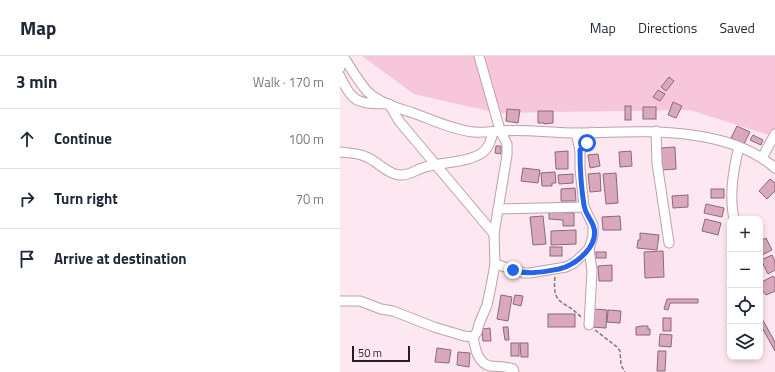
<!DOCTYPE html>
<html lang="en">
<head>
<meta charset="utf-8">
<style>
	:root { --surface:#fff; --page:#f6f6f7; --text:#1f2937; --muted:#747a83; --line:#e0e1e3 }
	body { margin:0; font-family:"Titillium Web",sans-serif; background:var(--page); color:var(--text) }
	.controls { position:absolute; right:12px; bottom:12px; display:grid; overflow:hidden; border-radius:8px; box-shadow:0 2px 6px #0003 }
	.controls button { width:36px; height:36px; display:grid; place-items:center; padding:0; border:0; border-bottom:1px solid var(--line); background:var(--surface); color:var(--text); font:20px sans-serif }
	.scale { position:absolute; left:12px; bottom:10px; width:58px; box-sizing:border-box; padding-left:4px; border:2px solid #281b21; border-top:0; font-size:11px; line-height:14px; white-space:nowrap; color:#281b21; -webkit-text-stroke:3px #fde7f0; paint-order:stroke }
	.stop { position:absolute; width:12px; height:12px; margin:-9px; border:3px solid #2563eb; border-radius:50%; background:#fff }
	.stop.end { background:#2563eb; border-color:#fff; box-shadow:0 1px 4px #0008 }
	.list { margin:0; padding:0; list-style:none }
	h2 { display:flex; justify-content:space-between; align-items:center; height:52px; margin:0; padding:0 16px; font-size:17px }
	h2 small { font-size:13px; font-weight:400; color:var(--muted) }
	.list li { display:grid; grid-template-columns:26px 1fr auto; gap:12px; align-items:center; box-sizing:border-box; height:60px; padding:0 16px; border-top:1px solid var(--line) }
	.list b { display:block; font-size:15px; white-space:nowrap }
	.list em { font-size:13px; font-style:normal; color:var(--muted) }
	.icon { flex:none; width:22px; height:22px; fill:none; stroke:currentColor; stroke-width:2; stroke-linecap:round; stroke-linejoin:round }
	.map { position:relative; flex:none; width:435px; height:316px; overflow:hidden }
	header { display:flex; align-items:center; gap:24px; box-sizing:border-box; height:56px; padding:0 20px; background:var(--surface); border-bottom:1px solid var(--line) }
	header strong { font-size:19px }
	nav { display:flex; gap:22px; margin-inline-start:auto; font-size:14px }
	main { display:flex }
	aside { flex:1; background:var(--surface) }
	.map>svg:first-child { display:block }
</style>
</head>
<body>
<header>
<strong>Map</strong>
<nav><a>Map</a><a>Directions</a><a>Saved</a></nav>
</header>
<main>
<aside>
<h2>3 min<small>Walk · 170 m</small></h2>
<ul class="list">
<li><svg class="icon" aria-label="ahead" viewBox="0 0 24 24"><path d="M12 20V5M6 11l6-6 6 6"/></svg><div><b>Continue</b></div><em>100 m</em></li>
<li><svg class="icon" aria-label="right" viewBox="0 0 24 24"><path d="M7 20v-9h11M14 6l5 5-5 5"/></svg><div><b>Turn right</b></div><em>70 m</em></li>
<li><svg class="icon" aria-label="arrive" viewBox="0 0 24 24"><path d="M6 21V4h12l-3 4 3 4H6"/></svg><div><b>Arrive at destination</b></div></li>
</ul>
</aside>
<div class="map">
<svg width="435" height="316" viewBox="0 0 435 316">
	<rect width="100%" height="100%" fill="#fde7f0"/>
	<polygon fill="#f8c6da" points="22,0 435,0 435,81 350,54 157,57 74,38"/>
	<g fill="#daa8bc" stroke="#8a6a78">
		<polygon points="329,21 334,25 326,35 321,31"/>
		<polygon points="318,34 325,38 320,45 313,41"/>
		<polygon points="333,46 342,50 336,62 328,59"/>
		<rect x="285" y="50" width="6" height="14"/>
		<rect x="303" y="51" width="13" height="12"/>
		<polygon points="167,53 180,54 178,67 166,65"/>
		<polygon points="198,55 213,55 213,67 204,68 204,67 198,67"/>
		<polygon points="397,70 410,76 404,88 391,82"/>
		<polygon points="413,79 423,84 421,89 410,84"/>
		<polygon points="156,90 161,90 161,98 155,97"/>
		<polygon points="335,91 336,113 322,114 321,92"/>
		<polygon points="228,95 228,113 216,113 215,96"/>
		<polygon points="291,95 292,110 280,111 279,96"/>
		<polygon points="258,98 260,110 250,112 248,99"/>
		<polygon points="183,112 200,114 198,127 181,125"/>
		<polygon points="215,116 216,127 212,127 212,130 202,130 201,117"/>
		<polygon points="260,117 261,135 250,136 248,118"/>
		<polygon points="276,117 278,147 266,148 263,118"/>
		<polygon points="233,118 233,127 219,128 218,119"/>
		<polygon points="430,123 435,127 435,135 427,143 419,135"/>
		<polygon points="235,132 236,145 221,145 221,133"/>
		<rect x="371" y="133" width="13" height="9"/>
		<polygon points="348,139 348,151 333,152 332,140"/>
		<polygon points="366,148 384,152 382,161 364,157"/>
		<polygon points="209,156 234,157 234,170 223,170 223,164 209,163"/>
		<polygon points="203,160 206,188 193,189 190,161"/>
		<polygon points="280,160 281,174 263,174 262,161"/>
		<polygon points="365,163 381,167 378,179 362,175"/>
		<polygon points="236,174 236,188 211,189 211,175"/>
		<polygon points="300,177 319,179 317,194 297,192 298,184 300,184"/>
		<polygon points="426,182 432,194 420,200 420,185"/>
		<rect x="210" y="191" width="12" height="9"/>
		<polygon points="323,195 324,221 305,222 304,196"/>
		<rect x="256" y="196" width="10" height="6"/>
		<polygon points="432,199 435,205 435,214 428,218 421,204"/>
		<polygon points="272,209 272,225 259,225 258,210"/>
		<polygon points="433,220 435,223 435,235 426,239 420,232 422,230 420,227"/>
		<polygon points="161,239 172,241 168,265 157,263"/>
		<polygon points="175,239 183,240 181,250 173,248"/>
		<polygon points="327,243 358,243 358,247 330,247 328,254 324,253"/>
		<polygon points="254,253 267,254 266,272 252,271"/>
		<polygon points="268,254 281,255 280,267 267,266"/>
		<rect x="208" y="258" width="27" height="13"/>
		<polygon points="420,259 435,286 435,295 420,268"/>
		<rect x="323" y="262" width="8" height="13"/>
		<polygon points="302,270 308,270 308,273 310,273 310,279 296,279 296,271"/>
		<polygon points="163,271 168,271 169,284 165,284"/>
		<polygon points="150,272 151,285 143,285 142,273"/>
		<polygon points="320,278 332,279 331,291 319,290"/>
		<rect x="171" y="287" width="8" height="13"/>
		<polygon points="180,287 188,287 188,301 181,301"/>
		<polygon points="97,292 111,294 109,307 95,306"/>
		<polygon points="318,295 326,295 325,315 317,315"/>
		<polygon points="118,296 130,297 129,311 117,309"/>
	</g>
	<g fill="none" stroke-linecap="round" stroke-linejoin="round">
		<g stroke="#c19fad" stroke-width="11">
			<g id="minor">
				<path d="M3 0C11 12 18 25 27 35 39 47 58 52 73 57 93 64 113 74 134 76 143 77 152 75 161 75 186 73 212 77 237 77 299 76 385 68 435 112"/>
				<polyline points="0,12 2,0"/>
				<path d="M0 20C13 49 19 47 49 48L59 65 154 178"/>
				<polyline points="316,75 317,107 329,187"/>
				<polyline points="236,77 240,94 240,113 244,151"/>
				<polyline points="240,94 247,87 252,76"/>
				<path d="M0 96C8 97 17 97 24 100 37 104 45 117 59 119 68 120 74 115 82 112 100 106 127 107 142 97 149 92 151 84 153 76"/>
				<polyline points="422,102 435,78"/>
				<path d="M394 163C389 139 393 114 399 91"/>
				<polyline points="155,208 184,217 190,217 226,211 234,207 249,193 253,180 253,169 244,151 158,153"/>
				<polyline points="0,245 20,245 41,253 53,255 94,271 124,280 133,281 137,276 139,268 147,249 151,230 155,208 154,178 167,99 167,88 160,74 139,0"/>
				<polyline points="249,269 252,215 249,193"/>
				<path d="M133 281C135 291 137 307 150 310 158 311 165 310 173 313L174 316"/>
			</g>
		</g>
		<g stroke="#88777f" stroke-width="1.5" stroke-dasharray="4 2" stroke-linecap="butt">
			<path d="M215 221C212 251 224 243 241 261"/>
			<polyline points="255,274 277,291 280,295 281,309 285,316"/>
		</g>
		<use href="#minor" stroke="#fff" stroke-width="9"/>
	</g>
	<g fill="none" stroke-linecap="round" stroke-linejoin="round">
		<path stroke="#2563eb" stroke-width="5" d="M173 214C189 219 203 216 219 213 236 209 261 189 253 169 250 162 245 157 244 149 241 131 240 112 240 94L247 87"/>
	</g>
</svg>
<div class="controls">
<button>+</button>
<button>−</button>
<button><svg class="icon" aria-label="locate" viewBox="0 0 24 24"><circle cx="12" cy="12" r="6"/><path d="M12 2v4M12 18v4M2 12h4M18 12h4"/></svg></button>
<button><svg class="icon" aria-label="layers" viewBox="0 0 24 24"><path d="M12 4l9 5-9 5-9-5zM3 14l9 5 9-5"/></svg></button>
</div>
<div class="scale">50 m</div>
<div class="stop" style="left:247px;top:87px"></div>
<div class="stop end" style="left:173px;top:214px"></div>
</div>
</main>
</body>
</html>
